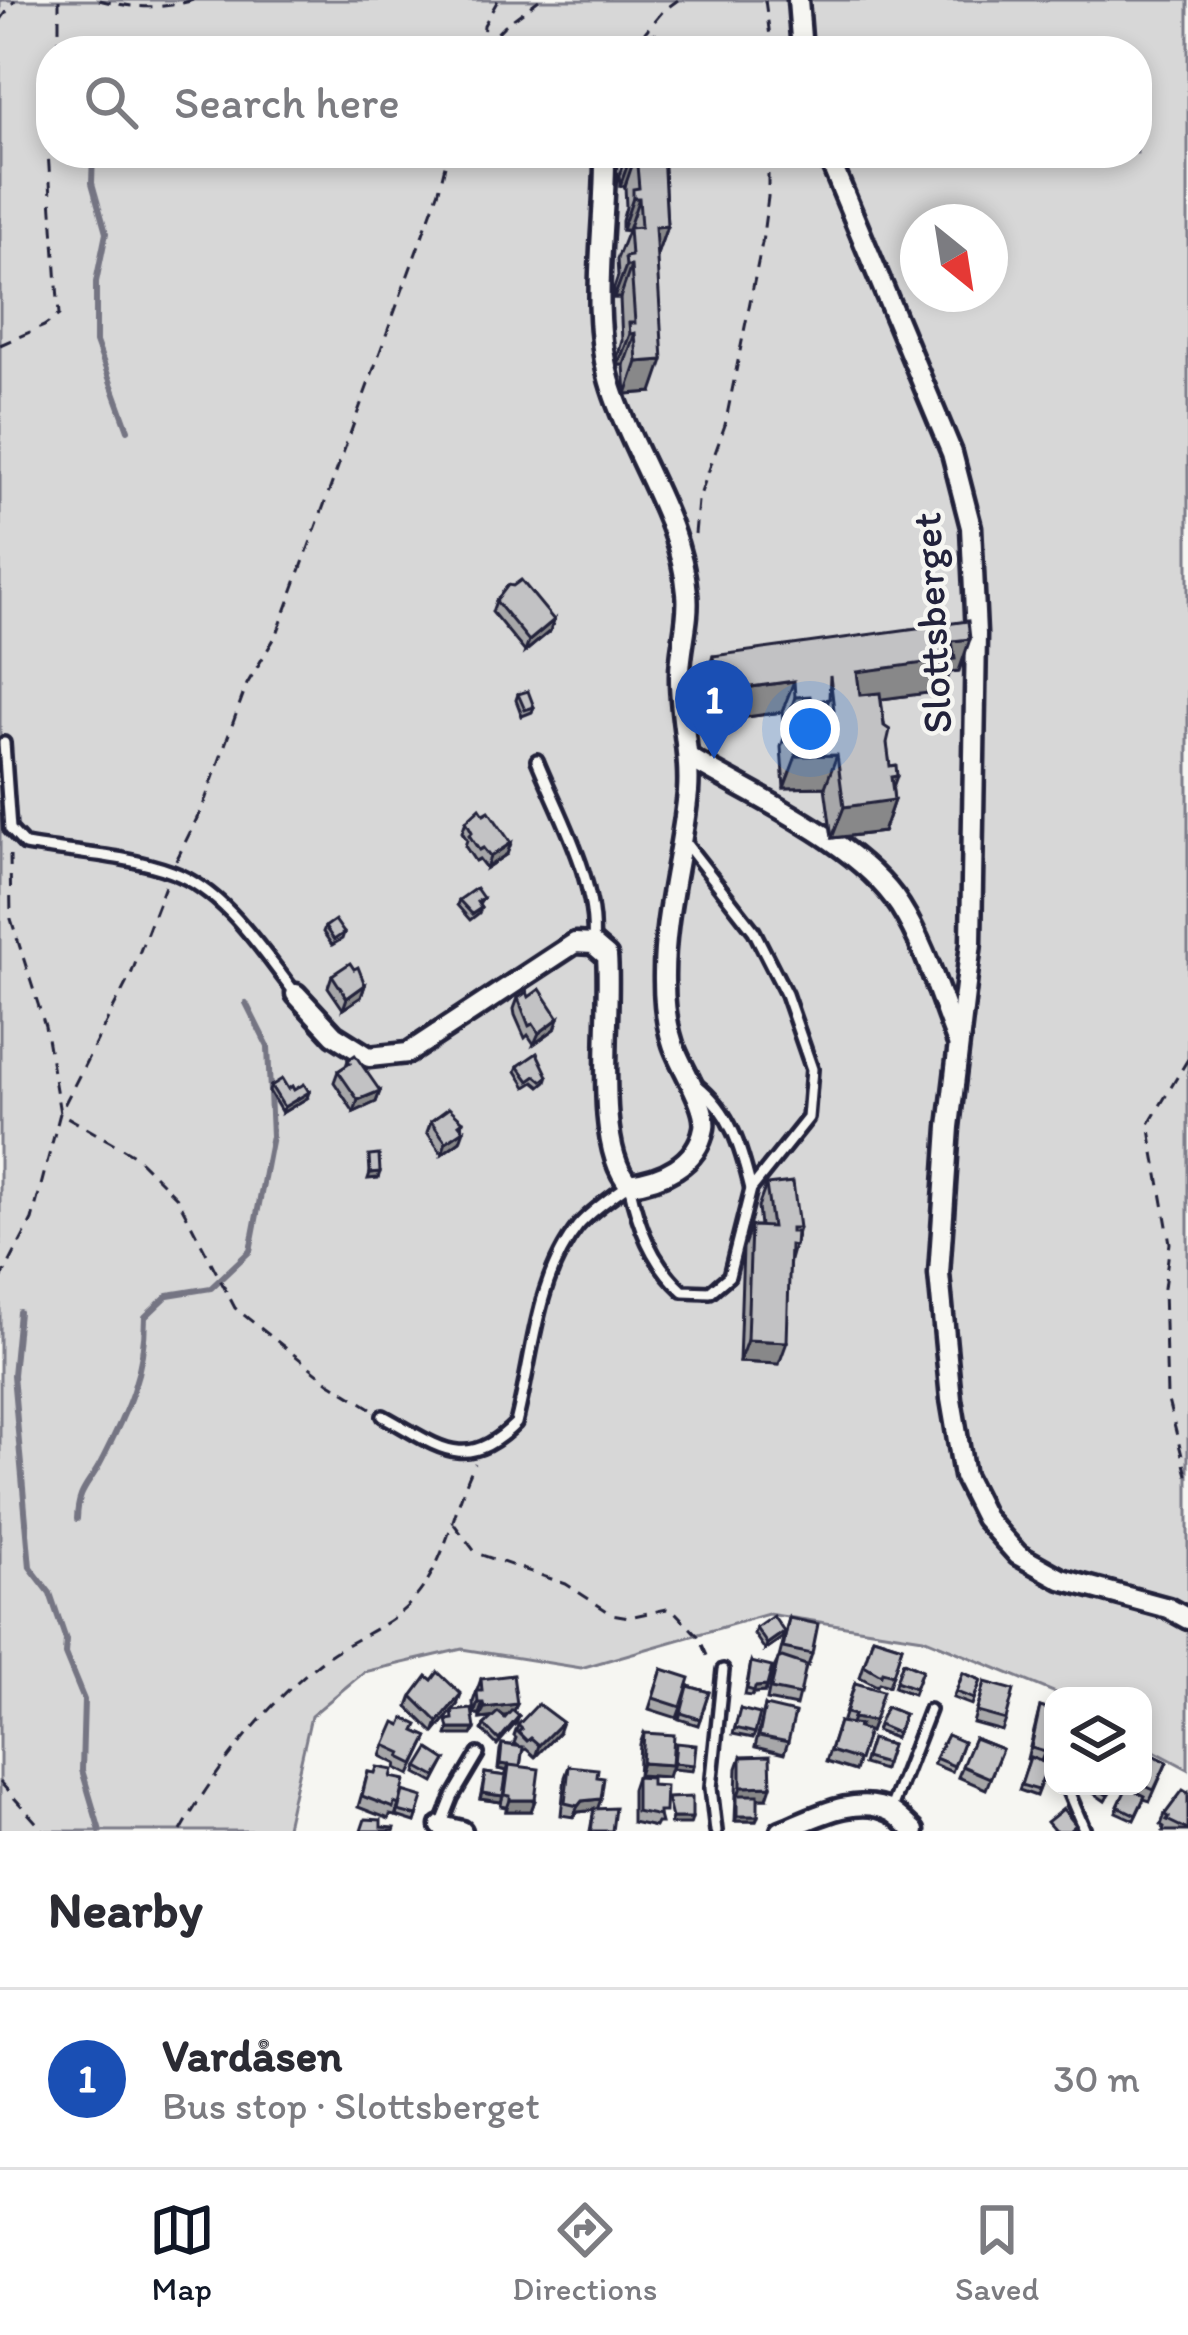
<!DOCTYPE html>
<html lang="en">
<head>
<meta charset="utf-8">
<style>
	:root { --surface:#fff; --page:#f7f7f7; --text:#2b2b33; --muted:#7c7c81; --line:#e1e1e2; --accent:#111827 }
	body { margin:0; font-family:Itim,sans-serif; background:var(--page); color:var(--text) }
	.controls { position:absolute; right:36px; bottom:36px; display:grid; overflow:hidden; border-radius:24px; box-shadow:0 6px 18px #0003 }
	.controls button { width:108px; height:108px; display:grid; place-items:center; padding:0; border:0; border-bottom:3px solid var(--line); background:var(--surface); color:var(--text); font:60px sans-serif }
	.compass { position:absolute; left:900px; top:204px; width:108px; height:108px; border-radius:50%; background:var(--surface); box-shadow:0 6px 18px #0003; rotate:150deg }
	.you { position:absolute; left:810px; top:729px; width:42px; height:42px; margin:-30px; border:9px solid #fff; border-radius:50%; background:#1a73e8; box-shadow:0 0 0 18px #1a73e833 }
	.badge { display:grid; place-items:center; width:78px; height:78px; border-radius:50%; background:var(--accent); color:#fff; font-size:39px; font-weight:700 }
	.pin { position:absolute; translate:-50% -99px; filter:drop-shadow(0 3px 6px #0008) }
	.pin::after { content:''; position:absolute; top:63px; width:42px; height:36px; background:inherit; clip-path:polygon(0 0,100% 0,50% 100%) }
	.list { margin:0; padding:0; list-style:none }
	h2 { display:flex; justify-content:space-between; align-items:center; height:156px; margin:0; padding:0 48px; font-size:51px }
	h2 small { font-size:39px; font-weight:400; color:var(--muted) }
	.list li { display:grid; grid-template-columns:78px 1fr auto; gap:36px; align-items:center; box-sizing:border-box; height:180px; padding:0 48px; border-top:3px solid var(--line) }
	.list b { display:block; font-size:45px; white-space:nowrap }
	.list p { margin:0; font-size:39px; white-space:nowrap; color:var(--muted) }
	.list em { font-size:39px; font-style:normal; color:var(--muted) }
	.icon { flex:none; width:66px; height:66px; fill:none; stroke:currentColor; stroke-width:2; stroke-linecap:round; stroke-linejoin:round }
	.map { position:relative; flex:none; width:1188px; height:1831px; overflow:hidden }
	.search { position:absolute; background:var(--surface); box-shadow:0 6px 18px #0003; left:36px; right:36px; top:36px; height:132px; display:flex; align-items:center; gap:30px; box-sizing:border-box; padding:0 42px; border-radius:48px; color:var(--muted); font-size:45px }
	.sheet { height:336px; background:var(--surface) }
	nav { display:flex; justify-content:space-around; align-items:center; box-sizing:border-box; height:168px; border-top:3px solid var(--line); background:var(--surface); font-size:33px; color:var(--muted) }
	nav a { display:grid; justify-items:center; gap:6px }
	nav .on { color:var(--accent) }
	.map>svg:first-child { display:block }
</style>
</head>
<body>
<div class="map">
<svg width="1188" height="1831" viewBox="0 0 1188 1831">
	<rect width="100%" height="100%" fill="#f6f6f2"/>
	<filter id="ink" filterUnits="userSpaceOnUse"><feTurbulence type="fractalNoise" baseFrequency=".00833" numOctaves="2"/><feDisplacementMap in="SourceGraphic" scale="24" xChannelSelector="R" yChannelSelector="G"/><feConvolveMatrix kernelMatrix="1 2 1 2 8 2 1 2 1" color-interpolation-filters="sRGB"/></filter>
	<g filter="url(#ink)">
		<path fill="#d7d7d7" stroke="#7c7c89" stroke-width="3" fill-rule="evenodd" d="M0 0H1188V1769L1143 1745V1696H1063L923 1638 768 1614 581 1668 462 1649 364 1672 311 1716 285 1831H0ZM51 51H1137V153H51ZM918 222H990V294H918Z"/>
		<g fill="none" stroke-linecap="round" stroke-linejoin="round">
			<g stroke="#757583" stroke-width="6">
				<polyline points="93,153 92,183 106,233 96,282 96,342 128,430"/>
				<polyline points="19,1312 13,1375 30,1567 50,1593 66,1640 65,1654 84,1700 82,1770 100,1831"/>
				<path d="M77 1519C78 1488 89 1486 102 1460 127 1411 145 1373 145 1317L168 1295 211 1288 250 1251 272 1136 268 1047 246 1003"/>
			</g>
			<g stroke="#22223b" stroke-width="18">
				<g id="service">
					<path d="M4 743 10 829 25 845C72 853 127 855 172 872 226 892 262 951 296 994"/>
					<path d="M537 760C560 817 598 881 593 944"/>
					<path d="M697 1085C731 1112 741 1148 751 1189"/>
					<path d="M383 1416C437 1445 465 1475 516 1423 533 1358 535 1280 578 1226 592 1210 612 1197 629 1184 638 1225 651 1262 683 1291L710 1292 729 1276 751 1189 808 1118 812 1069 786 994 754 931 683 840"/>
					<polyline points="1066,1786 1085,1831"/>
					<polyline points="890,1811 929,1710"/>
					<polyline points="441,1826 452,1798 478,1754"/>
					<polyline points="716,1831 711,1788 723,1670"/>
				</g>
			</g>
			<g stroke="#22223b" stroke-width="27">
				<g id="minor">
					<polyline points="798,0 802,51"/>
					<polyline points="827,153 952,453 971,527 976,634 971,943 949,1127 939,1274 951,1399 964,1476 985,1518 1018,1555 1061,1579 1168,1608 1188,1619"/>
					<path d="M690 758C755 797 859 842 900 906 926 947 940 998 958 1043"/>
					<path d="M296 994 334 1035 369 1057 408 1053 575 943 593 944 607 956C612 1013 592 1145 629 1184 661 1180 697 1165 704 1128 708 1107 680 1066 673 1044 666 1023 664 1003 664 981 663 916 682 856 688 792 691 752 679 714 680 674 680 648 690 619 687 593 681 519 634 458 612 389 588 314 606 230 605 153"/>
					<polyline points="441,1826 462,1831"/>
					<path d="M781 1831C813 1818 858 1793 892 1812 899 1816 907 1825 914 1831"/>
				</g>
			</g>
			<g stroke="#22223b" stroke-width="3" stroke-dasharray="12 9" stroke-linecap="butt">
				<path d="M99 0C130 8 162 10 193 0"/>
				<polyline points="765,0 772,51"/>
				<polyline points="0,21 15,0"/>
				<polyline points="641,37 663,11 678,0"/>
				<polyline points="483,48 504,26 539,0"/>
				<polyline points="59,51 59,0"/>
				<polyline points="482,51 484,25 498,0"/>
				<polyline points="0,345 44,326 59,315 48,152 51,128"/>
				<polyline points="695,534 698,501 725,425 762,243 768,197 768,153"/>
				<polyline points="10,855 11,919 45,1026 60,1113 134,1155 178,1199 235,1308 330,1383 371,1408"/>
				<polyline points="176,861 203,806 247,684 277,634 439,190 448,153"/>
				<polyline points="1188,1059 1149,1124 1170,1243 1164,1288 1167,1397 1188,1479"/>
				<polyline points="0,1281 32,1220 60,1113 132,972 165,886"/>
				<polyline points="454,1524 476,1553 566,1584 612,1614 629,1617 667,1609 675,1612 698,1636 710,1662"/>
				<polyline points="0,1782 44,1831"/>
				<path d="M181 1831C214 1771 268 1702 323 1660 352 1638 391 1627 415 1598 448 1559 453 1507 475 1463"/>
			</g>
			<use href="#service" stroke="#f6f6f2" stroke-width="9"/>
			<use href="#minor" stroke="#f6f6f2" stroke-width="18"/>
		</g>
		<g fill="#a7a7a9" stroke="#22223b" stroke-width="3">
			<polygon points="623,153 663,153 667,226 657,254 652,392 626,394 624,365 618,365 618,355 622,341 620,298 614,298 614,288 618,276 617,259 628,231 622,230 622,221 626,207 625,186 620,186 619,176 623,163"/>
			<polygon points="496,601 554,620 550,631 525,652 492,612"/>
			<polygon points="713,656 959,671 950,672 943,691 881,699 894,800 883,832 832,838 825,787 784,788 781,747 787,729 784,729 782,712 725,720 722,701 704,704 701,688"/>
			<polygon points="518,694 534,707 532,712 522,716 516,700"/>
			<polygon points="466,821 511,843 507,854 486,868 479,859 475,861 465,846 467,840 462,832"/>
			<polygon points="483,898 479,905 481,908 479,913 470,920 457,905 459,900"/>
			<polygon points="325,927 344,933 342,939 332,945 323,932"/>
			<polygon points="332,975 365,985 361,997 343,1009 328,987"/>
			<polygon points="529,997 555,1029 534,1044 528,1035 525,1038 515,1015 514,1009 518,998"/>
			<polygon points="348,1060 380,1091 376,1102 354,1112 334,1082 338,1071 346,1066"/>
			<polygon points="518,1066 548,1076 546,1082 540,1087 534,1082 526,1087 516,1071"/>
			<polygon points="271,1086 294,1090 307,1098 282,1113 269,1091"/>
			<polygon points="431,1121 463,1121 460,1141 442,1154 427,1132"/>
			<polygon points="766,1185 799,1228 790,1260 779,1364 739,1362 743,1248 751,1226 760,1226 758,1207"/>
			<polygon points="789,1618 812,1654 808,1666 806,1665 796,1706 767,1700 773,1670 779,1658"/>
			<polygon points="756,1628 782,1638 765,1650 754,1634"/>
			<polygon points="873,1637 902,1646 889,1686 879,1683 877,1686 860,1677"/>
			<polygon points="751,1662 765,1692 754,1693 752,1696 745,1695"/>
			<polygon points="903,1662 922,1670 913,1694 894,1687"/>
			<polygon points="662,1669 688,1686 709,1692 698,1725 679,1719 685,1696 677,1718 649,1709"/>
			<polygon points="963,1673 981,1680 972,1705 953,1698"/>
			<polygon points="481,1679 517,1704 514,1711 519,1716 517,1722 497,1745 482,1730 484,1725 492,1718 480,1719 479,1714 474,1714 473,1702"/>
			<polygon points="985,1682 1006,1720 1002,1731 973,1723"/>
			<polygon points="855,1683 874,1721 870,1732 867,1732 855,1771 826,1762 839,1722 842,1723"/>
			<polygon points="412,1696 457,1705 434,1733 408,1707"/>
			<polygon points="765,1706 788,1742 784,1754 755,1747"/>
			<polygon points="886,1707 904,1714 895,1738 876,1731"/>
			<polygon points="1040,1707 1053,1711 1053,1755 1045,1752 1041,1761 1048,1764 1036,1796 1019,1790 1029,1760 1027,1759"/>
			<polygon points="740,1709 755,1733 753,1738 733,1734"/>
			<polygon points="518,1725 558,1733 535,1757 526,1749 522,1751 520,1767 535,1800 531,1811 506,1811 506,1807 501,1806 502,1798 501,1802 480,1799 485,1773 505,1776 507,1771 498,1769 500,1750 502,1744 517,1746 514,1743 516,1738 514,1736"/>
			<polygon points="415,1731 428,1737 410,1775 396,1768 397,1764 381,1756 385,1745"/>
			<polygon points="644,1733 668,1777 638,1775 640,1744"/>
			<polygon points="947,1735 963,1742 952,1772 933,1764"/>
			<polygon points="974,1738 1002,1749 986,1789 958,1777"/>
			<polygon points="871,1739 891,1745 883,1770 863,1764"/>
			<polygon points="1143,1750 1167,1762 1150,1801 1144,1799 1134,1820 1116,1812 1126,1790 1123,1788 1123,1786 1143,1786"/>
			<polygon points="741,1757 767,1798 758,1798 756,1821 735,1821 737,1768"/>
			<polygon points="446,1760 434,1783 416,1773 418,1767"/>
			<polygon points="569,1766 597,1809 612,1831 590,1831 594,1810 578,1812 573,1817 561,1815 565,1777"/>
			<polygon points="368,1772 391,1777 399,1805 395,1816 390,1815 389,1819 358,1807"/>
			<polygon points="636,1777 651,1785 661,1823 657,1823 655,1827 632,1822 632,1789"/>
			<polygon points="1091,1786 1114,1786 1105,1801 1089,1790"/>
			<polygon points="403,1791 417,1816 415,1822 396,1816"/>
			<polygon points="1188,1793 1188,1831 1163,1831 1164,1827 1161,1825 1165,1814"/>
		</g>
		<g fill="#888889" stroke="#22223b" stroke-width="3">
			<polygon points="636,154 625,186 620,186 631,155"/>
			<polygon points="633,198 639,198 628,230 622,230"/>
			<polygon points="667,226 656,258 655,227"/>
			<polygon points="626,266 631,266 620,298 614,298"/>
			<polygon points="635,333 624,365 618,365 630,334"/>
			<polygon points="663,360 652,392 626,394 637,362"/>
			<polygon points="554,620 550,631 525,652 529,641"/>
			<polygon points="970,639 959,671 950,672 943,691 845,704 857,672 952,641"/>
			<polygon points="734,669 722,701 704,704 715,672"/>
			<polygon points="794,681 782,712 725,720 737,689"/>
			<polygon points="810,696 799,727 792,715 787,729 784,729 795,697"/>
			<polygon points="829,699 818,731 799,733 811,702"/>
			<polygon points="837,755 825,787 784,788 796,756"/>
			<polygon points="897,776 888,801 894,800 883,832 832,838 844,807 891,777"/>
			<polygon points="511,843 507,854 486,868 490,857"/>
			<polygon points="365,985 361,997 343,1009 347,998"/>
			<polygon points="559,1018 555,1029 534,1044 539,1033"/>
			<polygon points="380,1091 376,1102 354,1112 358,1100"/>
			<polygon points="309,1092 307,1098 282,1113 284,1107"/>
			<polygon points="464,1130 460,1141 442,1154 446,1142"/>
			<polygon points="380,1172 378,1178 368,1179 370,1173"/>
			<polygon points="747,1340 787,1342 779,1364 739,1362"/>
			<polygon points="784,1632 782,1638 765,1650 767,1644"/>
			<polygon points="767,1686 765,1692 753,1693 755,1687"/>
			<polygon points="461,1694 457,1705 434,1733 438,1722"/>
			<polygon points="478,1703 483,1703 479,1714 474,1714"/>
			<polygon points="517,1704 512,1715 480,1719 484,1708"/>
			<polygon points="853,1718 874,1721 870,1732 849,1729"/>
			<polygon points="562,1722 558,1733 535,1757 539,1745"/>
			<polygon points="449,1729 475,1729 472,1735 447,1735"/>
			<polygon points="642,1763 672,1765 668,1777 638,1775"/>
			<polygon points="674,1763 694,1765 692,1771 672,1769"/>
			<polygon points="500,1764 509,1765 507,1771 498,1769"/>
			<polygon points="771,1786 767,1798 737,1798 741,1787"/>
			<polygon points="482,1793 503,1796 501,1802 480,1799"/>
			<polygon points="601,1799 597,1810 578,1812 573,1817 578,1806 582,1801"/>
			<polygon points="510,1800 535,1800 531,1811 506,1811"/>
			<polygon points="737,1816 758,1816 756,1821 735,1821"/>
			<polygon points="672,1818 692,1818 690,1824 670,1824"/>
		</g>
		<g fill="#c2c2c4" stroke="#22223b" stroke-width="3">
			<polygon points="655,34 656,51 630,51 629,36"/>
			<polygon points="631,153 663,153 667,226 655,227 663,360 637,362 635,333 630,334 629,323 635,323 631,266 626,266 625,257 631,256 629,228 641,227 639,198 633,198 633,189 639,188 636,154 631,155"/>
			<polygon points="521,580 554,620 529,641 496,601 508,585 513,586"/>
			<polygon points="968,621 970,639 952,641 955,659 857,672 860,695 880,693 884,726 890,730 887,743 890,766 896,765 897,776 891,777 894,800 844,807 837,755 796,756 792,715 834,710 830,676 829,699 811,702 810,696 795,697 794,681 737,689 734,669 715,672 713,656"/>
			<polygon points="528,691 534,707 525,710 518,694"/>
			<polygon points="480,808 484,814 489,811 511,843 490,857 483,848 479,850 469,835 472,832 466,821"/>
			<polygon points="476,888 483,898 477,902 481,908 472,914 459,900"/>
			<polygon points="335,920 344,933 334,940 325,927"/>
			<polygon points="350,963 354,969 358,967 365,985 347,998 332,975"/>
			<polygon points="540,989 559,1018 539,1033 533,1024 529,1026 518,998 527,992 529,997"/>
			<polygon points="537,1053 548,1076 542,1081 536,1076 529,1081 518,1066"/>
			<polygon points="355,1055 380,1091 358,1100 338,1071 350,1063 348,1060"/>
			<polygon points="282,1079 288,1089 292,1086 294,1090 304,1084 309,1092 284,1107 271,1086"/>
			<polygon points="449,1108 463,1121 459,1124 464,1130 446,1142 431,1121"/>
			<polygon points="379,1155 380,1172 370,1173 369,1156"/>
			<polygon points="793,1182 799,1228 791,1228 791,1232 796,1232 795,1246 790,1245 787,1342 747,1340 751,1226 772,1227 766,1185"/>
			<polygon points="773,1616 784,1632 767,1644 756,1628"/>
			<polygon points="789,1618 818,1624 812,1654 783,1648"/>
			<polygon points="873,1637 902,1646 893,1675 882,1672 881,1675 864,1665"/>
			<polygon points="782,1657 806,1665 800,1695 771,1689 778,1659"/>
			<polygon points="751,1662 772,1667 767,1686 755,1687 754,1691 747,1689"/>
			<polygon points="903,1662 922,1670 915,1688 896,1681"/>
			<polygon points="662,1669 690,1678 681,1707 653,1698"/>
			<polygon points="438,1672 461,1694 438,1722 412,1696 427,1676 432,1680"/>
			<polygon points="963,1673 981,1680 974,1699 956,1692"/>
			<polygon points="513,1675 517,1704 484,1708 483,1703 478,1703 477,1691 482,1691 481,1679"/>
			<polygon points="985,1682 1014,1690 1006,1720 977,1712"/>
			<polygon points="855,1683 883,1691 874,1721 853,1718 854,1715 846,1713"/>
			<polygon points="688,1686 709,1692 700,1719 681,1713"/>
			<polygon points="538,1704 562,1722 539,1745 531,1738 527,1741 518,1732 522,1729 518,1725"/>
			<polygon points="765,1706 795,1713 788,1742 759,1736"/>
			<polygon points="886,1707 904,1714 897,1733 878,1725"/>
			<polygon points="1040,1707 1053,1711 1053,1743 1048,1741 1045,1752 1031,1748"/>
			<polygon points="472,1709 475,1729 449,1729 447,1720 453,1719 452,1711"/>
			<polygon points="740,1709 760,1714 755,1733 735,1728"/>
			<polygon points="512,1710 519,1716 499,1740 484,1725 498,1712 505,1718"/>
			<polygon points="404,1718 418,1725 415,1731 428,1737 414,1764 400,1757 402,1753 385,1745 395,1722 401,1725"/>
			<polygon points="839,1722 860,1725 858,1728 868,1731 859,1760 830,1751"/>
			<polygon points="644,1733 674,1735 672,1765 642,1763"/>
			<polygon points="947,1735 963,1742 954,1766 935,1758"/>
			<polygon points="974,1738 1002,1749 990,1778 962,1766"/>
			<polygon points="871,1739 891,1745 885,1764 865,1758"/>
			<polygon points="676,1743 696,1745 694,1765 674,1763"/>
			<polygon points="502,1744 523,1747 520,1767 500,1764"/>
			<polygon points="429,1749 446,1760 436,1777 418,1767"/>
			<polygon points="1143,1750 1167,1762 1154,1790 1143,1785"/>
			<polygon points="770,1756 771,1786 741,1787 741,1757"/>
			<polygon points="1030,1757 1048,1764 1038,1790 1021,1785"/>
			<polygon points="509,1765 539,1769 535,1800 510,1800 510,1796 505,1795"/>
			<polygon points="569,1766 598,1769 597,1777 604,1778 601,1799 582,1801 578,1806 565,1803"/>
			<polygon points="377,1767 393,1770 391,1777 405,1780 399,1805 394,1803 393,1808 362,1796 368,1772 375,1773"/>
			<polygon points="485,1773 506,1776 503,1796 482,1793"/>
			<polygon points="636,1777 651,1778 651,1785 666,1786 665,1812 659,1812 659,1816 636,1811"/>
			<polygon points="1094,1786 1113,1786 1107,1795"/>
			<polygon points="1127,1787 1145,1796 1136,1815 1118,1806"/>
			<polygon points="1183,1790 1188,1793 1188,1830 1167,1820 1169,1817 1165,1814"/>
			<polygon points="403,1791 423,1797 417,1816 398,1811"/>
			<rect x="737" y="1795" width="21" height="21"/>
			<polygon points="692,1797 692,1818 672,1818 667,1798"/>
			<polygon points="615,1808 612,1831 591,1831 594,1809"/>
			<polygon points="1063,1809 1076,1825 1069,1831 1052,1831 1054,1830 1047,1822"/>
			<polygon points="365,1819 381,1820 381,1827 395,1828 394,1831 361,1831"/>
		</g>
	</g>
	<g text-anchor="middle" stroke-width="9" stroke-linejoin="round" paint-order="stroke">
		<g font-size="42" fill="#22223b" stroke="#f6f6f2">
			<text transform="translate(931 623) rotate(-93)" y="15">Slottsberget</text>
		</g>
	</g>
</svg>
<div class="controls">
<button><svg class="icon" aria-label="layers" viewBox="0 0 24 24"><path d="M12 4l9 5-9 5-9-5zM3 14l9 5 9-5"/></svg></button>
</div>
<svg class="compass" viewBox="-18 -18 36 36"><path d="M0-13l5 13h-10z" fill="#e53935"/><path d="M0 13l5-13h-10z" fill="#7c7c81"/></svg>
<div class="you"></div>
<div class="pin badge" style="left:714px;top:759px;background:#1a4fb4">1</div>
<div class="search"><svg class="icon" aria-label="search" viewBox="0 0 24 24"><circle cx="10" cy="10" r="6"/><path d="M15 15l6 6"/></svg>Search here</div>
</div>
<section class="sheet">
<h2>Nearby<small></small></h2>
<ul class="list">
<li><span class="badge" style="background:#1a4fb4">1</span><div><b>Vardåsen</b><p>Bus stop · Slottsberget</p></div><em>30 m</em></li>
</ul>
</section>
<nav>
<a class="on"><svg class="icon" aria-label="map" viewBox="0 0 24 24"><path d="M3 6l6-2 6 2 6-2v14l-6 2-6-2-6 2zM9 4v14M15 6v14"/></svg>Map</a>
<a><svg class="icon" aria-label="directions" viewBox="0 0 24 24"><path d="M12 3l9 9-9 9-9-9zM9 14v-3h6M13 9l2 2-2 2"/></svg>Directions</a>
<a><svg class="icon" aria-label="saved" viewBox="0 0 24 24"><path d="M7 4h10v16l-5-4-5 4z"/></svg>Saved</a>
</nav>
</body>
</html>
